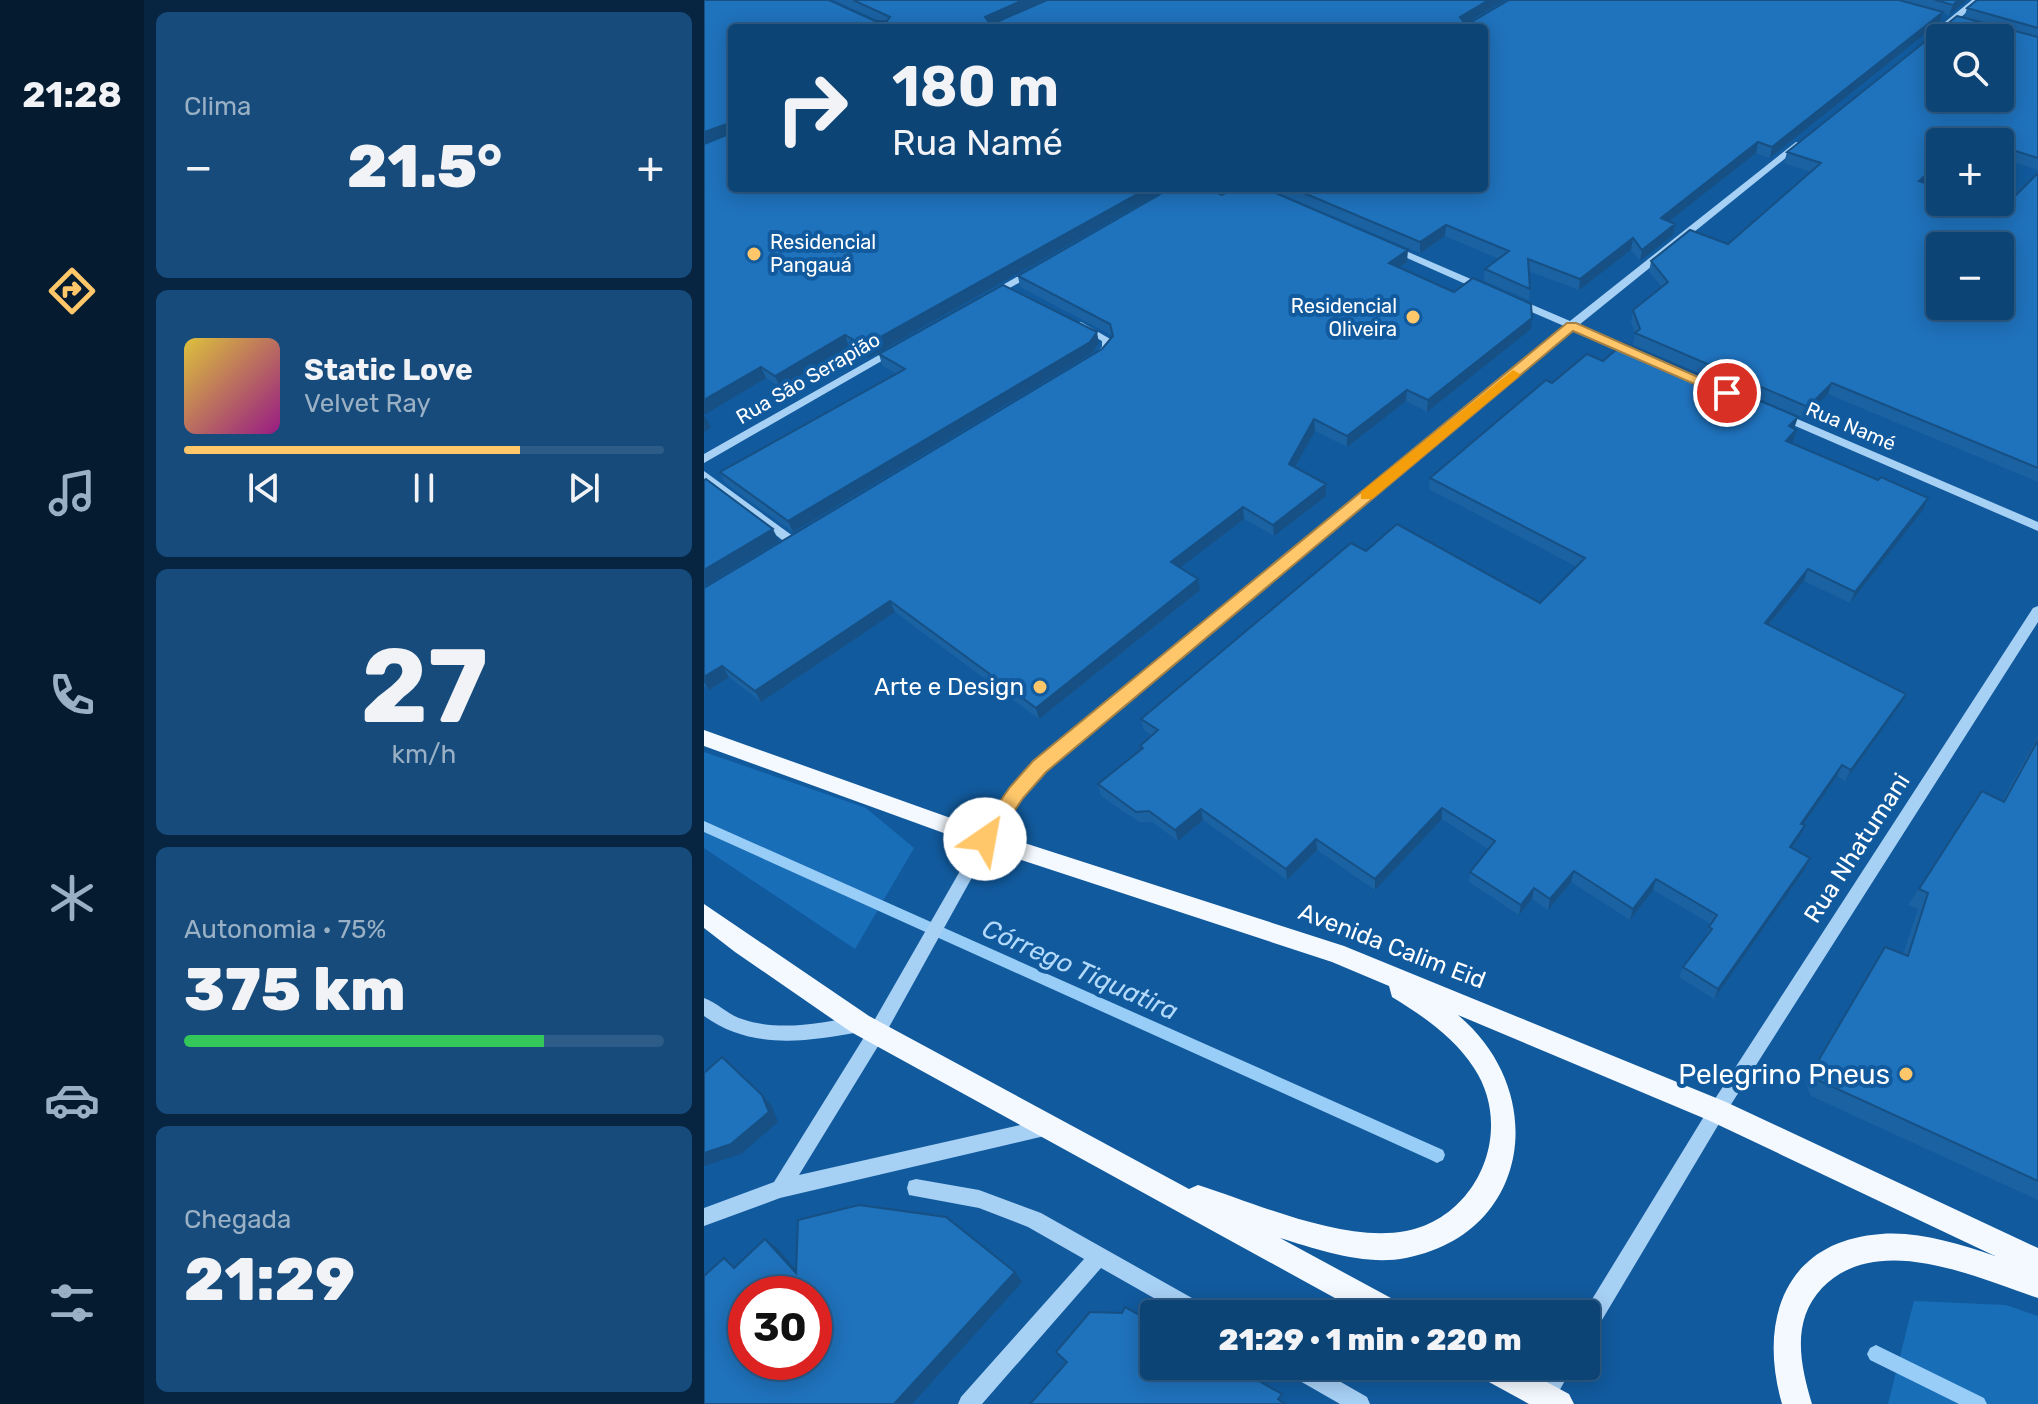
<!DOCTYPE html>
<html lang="pt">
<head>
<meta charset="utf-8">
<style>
  :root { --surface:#0d4476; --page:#164b7b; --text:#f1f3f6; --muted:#9ab0c5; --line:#2d5c88; --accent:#ffc76a }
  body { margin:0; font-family:Rubik,sans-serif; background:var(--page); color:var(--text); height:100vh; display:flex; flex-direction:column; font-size:30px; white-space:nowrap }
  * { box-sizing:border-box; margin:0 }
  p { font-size:26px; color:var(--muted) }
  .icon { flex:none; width:44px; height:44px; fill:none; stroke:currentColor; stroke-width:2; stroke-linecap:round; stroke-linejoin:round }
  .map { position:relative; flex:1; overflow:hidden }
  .side { display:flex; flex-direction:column; gap:12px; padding:12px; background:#072541; width:560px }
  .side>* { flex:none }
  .banner { position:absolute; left:24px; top:24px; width:760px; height:168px; border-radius:8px; box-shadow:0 4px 20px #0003,0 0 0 2px var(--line); background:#0d4476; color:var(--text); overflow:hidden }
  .tools { position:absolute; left:1222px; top:24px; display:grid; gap:16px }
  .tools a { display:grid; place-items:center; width:88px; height:88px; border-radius:8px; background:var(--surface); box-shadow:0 4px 20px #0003,0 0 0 2px var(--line); font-size:40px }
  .speed { position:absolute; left:24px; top:1276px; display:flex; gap:16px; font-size:40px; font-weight:700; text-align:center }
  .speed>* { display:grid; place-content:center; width:104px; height:104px; border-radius:50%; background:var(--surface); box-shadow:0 4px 20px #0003,0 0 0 2px var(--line); line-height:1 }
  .speed .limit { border:12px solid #d22; background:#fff; color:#111 }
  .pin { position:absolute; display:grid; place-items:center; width:68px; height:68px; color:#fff; margin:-34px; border:4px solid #fff; border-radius:50%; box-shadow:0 2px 8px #0007 }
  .me { position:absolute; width:88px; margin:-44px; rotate:33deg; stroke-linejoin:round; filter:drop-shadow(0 0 6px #0008) }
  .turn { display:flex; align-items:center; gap:28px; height:168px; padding:0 32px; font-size:36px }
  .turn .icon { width:104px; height:104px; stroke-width:2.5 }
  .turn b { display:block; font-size:56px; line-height:68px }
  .big { font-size:60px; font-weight:800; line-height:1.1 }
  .side .card { flex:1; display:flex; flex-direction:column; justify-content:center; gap:12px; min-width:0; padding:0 28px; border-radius:12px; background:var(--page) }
  .side .dial { align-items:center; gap:0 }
  .dial b { font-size:104px; line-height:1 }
  .song { display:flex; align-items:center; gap:24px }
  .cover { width:96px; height:96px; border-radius:12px; background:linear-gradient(135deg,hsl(50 70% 55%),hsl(310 70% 35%)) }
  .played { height:8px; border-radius:4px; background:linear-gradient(90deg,var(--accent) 70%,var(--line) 70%) }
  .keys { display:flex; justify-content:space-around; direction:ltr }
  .heat { display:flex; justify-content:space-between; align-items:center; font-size:44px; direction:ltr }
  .charge { height:12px; border-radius:6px; background:linear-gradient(90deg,#34c759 75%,var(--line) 0) }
  .trip { position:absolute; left:436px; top:1300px; width:460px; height:80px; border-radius:8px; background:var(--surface); box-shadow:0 4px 20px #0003,0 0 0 2px var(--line); font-weight:800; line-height:80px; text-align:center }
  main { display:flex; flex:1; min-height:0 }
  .tabs { display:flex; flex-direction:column; width:144px; justify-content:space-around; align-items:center; background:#051b2f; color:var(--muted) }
  .tabs .icon { width:56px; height:56px }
  .tabs .on { color:var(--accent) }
  .tabs b { font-size:36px; color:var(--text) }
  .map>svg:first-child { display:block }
  .green { fill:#196eb8 }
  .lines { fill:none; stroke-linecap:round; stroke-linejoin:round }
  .stream { fill:#98cdf8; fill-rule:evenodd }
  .minor { fill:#a7d0f5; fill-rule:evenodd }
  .major { fill:#f4f9ff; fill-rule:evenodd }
  .wall { fill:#1b62a2 }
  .shaded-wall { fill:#165084 }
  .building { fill:#1f72bc; stroke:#165084; stroke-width:2; fill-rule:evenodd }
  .route { fill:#ffc76a; stroke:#a68145; stroke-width:2 }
  .slow { fill:#f59e0b }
  .poi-dot { fill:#ffc76a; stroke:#115a9d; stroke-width:3 }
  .labels { text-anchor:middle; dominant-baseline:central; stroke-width:8; stroke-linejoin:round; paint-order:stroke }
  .far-poi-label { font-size:20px; fill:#fff; stroke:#115a9d; text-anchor:start }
  .far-street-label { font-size:20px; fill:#fff; stroke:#115a9d }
  .poi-label { font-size:24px; fill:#fff; stroke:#115a9d; text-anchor:end }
  .street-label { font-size:24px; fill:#fff; stroke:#115a9d }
  .water-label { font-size:26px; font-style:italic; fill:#b3dafb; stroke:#115a9d }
  .near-poi-label { font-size:28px; fill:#fff; stroke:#115a9d; text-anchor:end }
</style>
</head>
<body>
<main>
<nav class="tabs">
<b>21:28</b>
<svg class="icon on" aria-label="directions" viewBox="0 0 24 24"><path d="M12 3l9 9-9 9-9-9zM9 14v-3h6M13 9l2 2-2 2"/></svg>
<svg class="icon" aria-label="music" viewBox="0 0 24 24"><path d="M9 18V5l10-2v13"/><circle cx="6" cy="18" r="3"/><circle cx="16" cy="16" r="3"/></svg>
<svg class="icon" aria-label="phone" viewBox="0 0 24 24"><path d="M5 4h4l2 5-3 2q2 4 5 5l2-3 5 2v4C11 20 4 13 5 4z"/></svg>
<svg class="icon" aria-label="climate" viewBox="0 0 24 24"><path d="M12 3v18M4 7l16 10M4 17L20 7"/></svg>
<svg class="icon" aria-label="car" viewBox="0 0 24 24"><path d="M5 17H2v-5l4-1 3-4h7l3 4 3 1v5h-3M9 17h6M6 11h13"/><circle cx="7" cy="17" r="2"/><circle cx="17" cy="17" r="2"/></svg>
<svg class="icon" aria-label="filters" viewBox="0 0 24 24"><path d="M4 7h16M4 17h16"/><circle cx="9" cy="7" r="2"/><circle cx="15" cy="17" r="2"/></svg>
</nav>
<section class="side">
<div class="card"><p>Clima</p>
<div class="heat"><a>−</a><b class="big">21.5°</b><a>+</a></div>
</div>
<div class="card">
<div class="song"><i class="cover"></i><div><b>Static Love</b><p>Velvet Ray</p></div></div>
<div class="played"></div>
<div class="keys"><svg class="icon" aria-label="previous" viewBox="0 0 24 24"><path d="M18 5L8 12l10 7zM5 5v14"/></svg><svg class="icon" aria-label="pause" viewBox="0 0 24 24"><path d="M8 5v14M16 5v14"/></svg><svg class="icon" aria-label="next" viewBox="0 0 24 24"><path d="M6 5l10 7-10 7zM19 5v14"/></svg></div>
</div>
<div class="card dial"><b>27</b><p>km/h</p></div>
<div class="card"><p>Autonomia · 75%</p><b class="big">375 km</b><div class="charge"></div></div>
<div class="card"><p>Chegada</p><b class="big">21:29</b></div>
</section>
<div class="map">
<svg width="1334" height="1404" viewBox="0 0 1334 1404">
  <rect width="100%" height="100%" fill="#115a9d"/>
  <path class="green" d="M0,752l162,56 48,40 -59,101 -151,-101z
    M1210,1301l92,4 32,11v88h-150z"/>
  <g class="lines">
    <path class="stream" d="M0,821l739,329 2,5 -2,5 -6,3 -6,-3 -727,-328z
      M1172,1345l108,53 3,6h-28l-89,-44 -3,-6 3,-6z"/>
    <path class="minor" d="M1268,0h9l-41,35h-6v-4z
      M1092,142l7,2 -224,181 62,27v4h-8l-60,-26 -528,441 -40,47 -122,220 -84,137 248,-56 6,3 3,6 -3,6 -273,64 -76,28v-18l70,-26 97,-156 124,-216 40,-47 529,-437 -51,-22v-4h8l49,21z
      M688,245l95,41 1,2 -9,2 -90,-40 -2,-2z
      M330,267l5,3 -1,2 -44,25 -9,-2z
      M377,322l31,18v8l-10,11h-8l-1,-2 9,-10v-6l-25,-14v-4z
      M191,346l4,1v4l-195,112v-9z
      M1077,412l257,110v9l-261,-113 -2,-2z
      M0,471l93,68 2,3 -2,3h-8l-85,-64z
      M1334,606v16l-315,495 -130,218 -7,3v-24h-3l128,-209 322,-497z
      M0,998c14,5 24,17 38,21 37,13 79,4 117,-3l6,2 2,6 -2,6 -6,2c-53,10 -108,18 -155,-16z
      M212,1179l63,11 62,23 167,94 3,7h-29l-81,-46 -119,136h-24l3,-7 123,-138 -56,-32 -49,-19 -70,-13 -2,-7 2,-7z
      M579,1366h30l54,31 3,7h-30l-54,-31z
      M848,1366h21l-21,38h-22z"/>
    <path class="major" d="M0,730l283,101 357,115 382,156 312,146v50c-63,-21 -161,-67 -216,-10 -31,33 -22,76 -10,116h-30c-24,-83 2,-163 99,-170 38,-3 78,10 114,22l-287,-136 -250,-105c92,77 73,219 -52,243 -41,8 -87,-8 -126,-20l122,66 4,10h-42l-513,-282 -116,-80 -31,-24v-24l165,112 320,173 9,-4c60,19 145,58 208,46 72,-14 109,-101 68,-163 -20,-31 -51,-52 -82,-71l-3,-11 -57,-24 -347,-114 -281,-102z
      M770,1366h43l52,28 5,10h-45l-51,-28z"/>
  </g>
  <path class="wall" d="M0,0h125l46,21h4l-45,-21h671l-35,21h3l36,-21h458l-18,15 -6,-2 -3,9 -170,136 -14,-5 -87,68 6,3 -2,11 -33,26 -9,-11 -52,40 -51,-19 2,18 -1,11 -45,-19 1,-12 14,-10 -54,-23 -25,17 -153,-65h217v-160h-752v160h437l-301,170 -19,-11 -69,40 -14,-9 -62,37z
    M1334,0v170l-38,-12v-16h-60v27l-15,14 78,25 35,-35v309l-210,-88 -24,24 -171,-73 2,-12 -4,-11 2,-12 29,-23 -13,-15 2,-11 77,-17 83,-72 -27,-9 3,-11 177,-134 3,-10z
    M518,195l185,67 -8,5 132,62 -104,83 -21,-11 -59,46 -32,-16 -20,36 31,17v12l-52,40 -30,-17 -64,48 20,23 -161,129 -144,-107 -134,90 -32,-25 -20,13 -5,-4v-98l398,-239 11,-13 -93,-49 -2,-11z
    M395,343l-7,10 -299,179 -68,-49 -5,-11 177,-98 -15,-9 -3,-11z
    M899,361l191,68 -1,13 -2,1 132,67 -73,93 -46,-22 -35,44 131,80 -55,76 -8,-5 -34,49h2l-5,11 -8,12 18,10 -5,11 -91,130 -35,-22 4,-10 22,-30 6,-13 -58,-34 -23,30 -59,-38 -23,28 -16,-11 -13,16 -50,-33 1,-10 18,-23 -46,-30 -67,71 -58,-40 -30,30 -84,-60 -25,21 -26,-19h-13l-38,-26 -3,-12 43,-34 -1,-4 12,-10 -8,-6 -3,-11 225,-168 174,52 37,-36 -148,-78 1,-11 122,-95z
    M1334,736v464l-227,-104 -6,-14 71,-120 27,-8 15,-45 -10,-4 74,-114 20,10z"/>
  <path class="shaded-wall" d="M319,0h25l-61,27 -2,-10z
    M785,0h16l-46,27 1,-10z
    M1254,0h9l-18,15 4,-10z
    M1239,12l-3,10 -170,136 2,-11z
    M26,123l2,12 -28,10v-13z
    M1054,142l-2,11 -97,76 2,-11z
    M1236,162v7l-25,23 4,-11z
    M444,188h21l-301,170 -4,-12z
    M971,224l-2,11 -33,26 2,-11z
    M742,225l-1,11 -25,17v-11z
    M929,238l-2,12 -52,40 1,-11z
    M704,250l-1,12 -19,12 1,-11z
    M828,318l-1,11 -104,83 1,-12z
    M393,332l2,11 -7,10 -299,179 -5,-11z
    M141,335l4,12 -69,40 -5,-11z
    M57,367l5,11 -62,37v-15z
    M1128,383l-4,11 -24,24 4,-11z
    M703,390l-1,11 -59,46v-11z
    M1,416l6,12 -7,4v-15z
    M1094,417l-4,12 -5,-3z
    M610,419l1,12 -25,45 -1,-12z
    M1092,430l-3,12 -11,11 4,-12z
    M622,484v12l-52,40 -1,-11z
    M1224,498l-5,12 -73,93 5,-11z
    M539,507l1,12 -71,54 -2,-11z
    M69,529l6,12 -75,45v-16z
    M1104,569l-4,12 -43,53 4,-11z
    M494,579l2,11 -161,129 -3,-11z
    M186,601l5,11 -134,90 -6,-11z
    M18,666l7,11 -20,13 -5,-8v-5z
    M1202,694l-6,11 -55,76 6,-11z
    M1138,765l-5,11 -41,59 5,-11z
    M738,808v11l-67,71v-11z
    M497,809l2,11 -25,21 -3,-11z
    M1101,825l-5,11 -15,21 5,-10z
    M612,839l1,11 -30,30 -1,-11z
    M1106,858l-5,11 -91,130 4,-10z
    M870,871l-3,11 -23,28 2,-11z
    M952,879l-3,11 -23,30 3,-11z
    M830,888l-2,11 -13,16 2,-10z
    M58,1095l10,11 6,16 -37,32 -37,12v-13z
    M61,1239l13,10 29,34 -11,-10z
    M311,1272l7,10 -110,122h-18z"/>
  <path class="building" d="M0,0h125l46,21h12l3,-4 -37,-17h170l-38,17 3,4h11l48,-21h442l-29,17 3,4h10l36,-21h390l44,12 -171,135 -14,-5 -97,76 14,6 -33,26 -9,-12 -53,41 -52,-20 2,30 -45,-20 24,-18 -63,-26 -26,17 -128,-54h192v-160h-752v160h416l-284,158 -19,-11 -70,41 -14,-9 -57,33v-256l25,-10 1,-11 -26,9z
    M1231,0h23l-5,5z
    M1273,0h61v28l-71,-20z
    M1253,16l81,21v121l-38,-12v-4h-14l-18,-6 -6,6h-22v20l-21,19 21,7v14h43l20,6 35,-35v295l-206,-85 -24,24 -173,-74 5,-4 -7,-19 35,-28 -17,-21 39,-31 38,14 93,-81 -34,-11zM1236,38h60v60h-60zM1236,246h60v60h-60z
    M467,188h34l17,7 13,-7h29l144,62 -19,13 65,29 19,-14 58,26 1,14 -104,82 -21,-10 -60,46 -33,-17 -25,45 37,20 -53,41 -30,-18 -72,55 27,17 -162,129 -146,-107 -135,90 -33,-25 -18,11v-89l398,-239 11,-13 -3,-12 -92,-48z
    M299,285l94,47 -7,10 -302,179 -68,-49 185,-103 -26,-15z
    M920,343l174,74 -9,9 7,4 -10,11 92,39 3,-3 47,21 -73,94 -47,-23 -43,54 141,71 -55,76 -9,-5 -41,59 4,1 -15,22 20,11 -92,131 -35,-22 29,-38 -3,-2 8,-12 -61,-36 -23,30 -59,-38 -24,28 -16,-11 -13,17 -51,-33 25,-31 -53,-33 -67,71 -59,-40 -30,30 -85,-60 -26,21 -26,-19 -13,1 -38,-28 45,-36 -3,-2 18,-16 -17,-11 210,-176 15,8 31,-27 143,79 45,-45 -155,-80 116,-98 6,3 35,-29 16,7z
    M2,479l67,50 -69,41v-90z
    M1334,740v441l-218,-100 -6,-13 71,-121 23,9 20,-63 -9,-4 63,-98 22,11z
    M18,1057l40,38 7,17 -38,32 -27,9v-80z
    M155,1205l87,12 69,55 -121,132h-190v-128l20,-18 10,10 31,-29 31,34 2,-53zM42,1294h68v68h-68z
    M421,1307l29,16v43h78l50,28 -4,5 7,5h-255l37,-42 -11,-10 34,-40 32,1z"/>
  <path class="route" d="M863,323h9l158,70 -2,3h-10l-149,-65 -527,441 -23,26 -31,46 -7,3 -7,-3 -3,-5 3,-6 32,-46 23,-26z"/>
  <path class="slow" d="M809,370l7,4 -2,3 -146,122h-11v-7z"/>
  <g class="poi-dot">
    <circle cx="50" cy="254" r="8"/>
    <circle cx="709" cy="317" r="8"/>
    <circle cx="336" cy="687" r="8"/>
    <circle cx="1202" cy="1074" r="8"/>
  </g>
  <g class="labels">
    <g class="far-poi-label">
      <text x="66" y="242">Residencial<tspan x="66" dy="23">Pangauá</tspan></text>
      <text x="693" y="306" text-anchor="end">Residencial<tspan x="693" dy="23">Oliveira</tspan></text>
    </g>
    <g class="far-street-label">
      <text transform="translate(104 378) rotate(-30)">Rua São Serapião</text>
      <text transform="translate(1147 426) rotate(23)">Rua Namé</text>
    </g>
    <g class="poi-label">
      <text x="320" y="687">Arte e Design</text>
    </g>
    <g class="street-label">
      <text transform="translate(1153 848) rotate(-57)">Rua Nhatumani</text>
      <text transform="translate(688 946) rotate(21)">Avenida Calim Eid</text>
    </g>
    <g class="water-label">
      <text transform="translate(376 970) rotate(24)">Córrego Tiquatira</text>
    </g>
    <g class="near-poi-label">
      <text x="1186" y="1074">Pelegrino Pneus</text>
    </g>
  </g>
</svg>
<div class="tools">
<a><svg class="icon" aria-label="search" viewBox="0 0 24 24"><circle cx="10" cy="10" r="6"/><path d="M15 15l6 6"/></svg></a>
<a>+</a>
<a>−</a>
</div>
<div class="speed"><div class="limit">30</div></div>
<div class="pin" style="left:1023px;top:393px;background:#d93025"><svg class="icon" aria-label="arrive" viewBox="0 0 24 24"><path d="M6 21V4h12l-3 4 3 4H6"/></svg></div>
<svg class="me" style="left:281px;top:839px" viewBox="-20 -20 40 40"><circle r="19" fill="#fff"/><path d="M0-13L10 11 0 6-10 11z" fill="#ffc76a"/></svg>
<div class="trip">21:29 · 1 min · 220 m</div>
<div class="banner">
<div class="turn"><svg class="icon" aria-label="right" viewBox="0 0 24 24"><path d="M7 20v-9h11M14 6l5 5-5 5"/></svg><div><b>180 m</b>Rua Namé</div></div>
</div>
</div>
</main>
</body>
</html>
